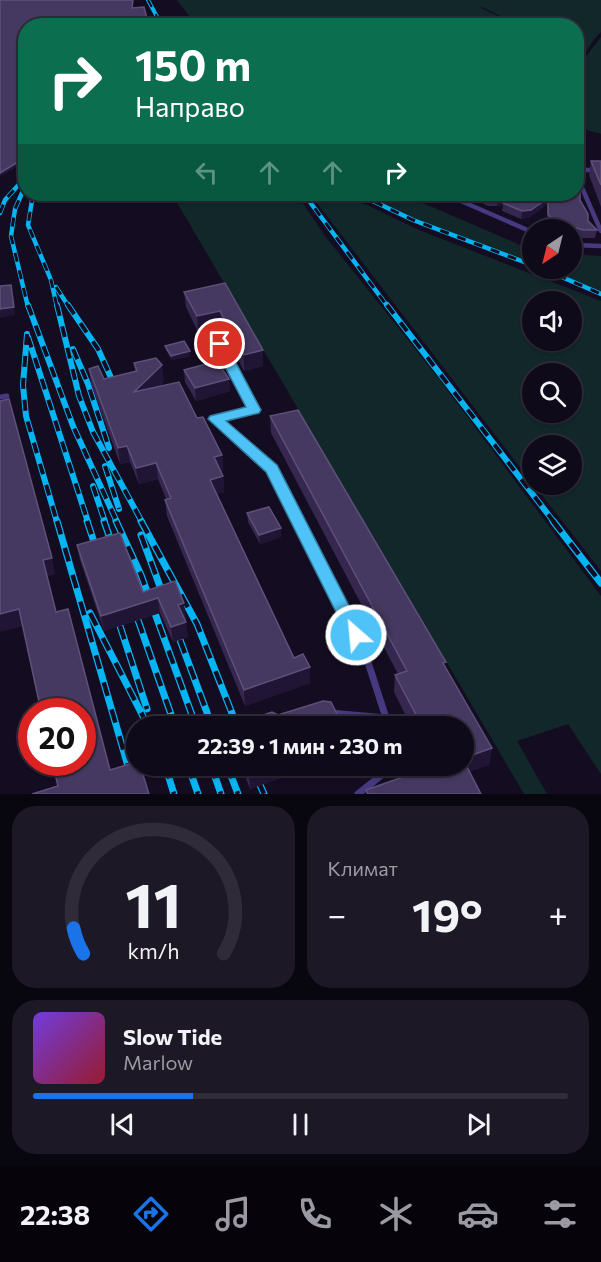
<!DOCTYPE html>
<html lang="ru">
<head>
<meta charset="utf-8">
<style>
  :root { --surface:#0f0a19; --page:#1d1826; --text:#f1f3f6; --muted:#9b9aa2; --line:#2f2b38; --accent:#1a73e8 }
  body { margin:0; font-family:Commissioner,sans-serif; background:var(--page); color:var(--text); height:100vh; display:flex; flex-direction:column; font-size:22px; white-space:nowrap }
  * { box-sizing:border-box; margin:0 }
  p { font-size:20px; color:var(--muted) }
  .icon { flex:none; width:33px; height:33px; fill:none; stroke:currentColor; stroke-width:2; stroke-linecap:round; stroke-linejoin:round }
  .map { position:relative; height:794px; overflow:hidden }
  .drawer { display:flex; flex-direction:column; gap:12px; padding:12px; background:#08060e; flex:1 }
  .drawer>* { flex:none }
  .hud { position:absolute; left:18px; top:18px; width:566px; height:183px; border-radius:24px; box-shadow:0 2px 4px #0004,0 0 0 2px var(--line); background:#0b6e4f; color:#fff; overflow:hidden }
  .needle { width:39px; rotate:215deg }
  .fabs { position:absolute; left:522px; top:219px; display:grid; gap:12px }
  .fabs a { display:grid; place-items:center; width:60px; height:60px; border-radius:50%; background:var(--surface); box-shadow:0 2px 4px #0004,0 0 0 2px var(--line); font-size:30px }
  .speed { position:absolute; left:18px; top:698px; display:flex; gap:12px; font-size:30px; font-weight:700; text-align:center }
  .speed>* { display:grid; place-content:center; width:78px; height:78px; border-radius:50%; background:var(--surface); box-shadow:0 2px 4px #0004,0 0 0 2px var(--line); line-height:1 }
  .speed .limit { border:9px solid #d22; background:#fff; color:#111 }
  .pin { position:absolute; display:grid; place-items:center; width:51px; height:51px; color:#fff; margin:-26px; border:3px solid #fff; border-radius:50%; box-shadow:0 2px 6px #0007 }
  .me { position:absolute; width:66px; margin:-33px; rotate:333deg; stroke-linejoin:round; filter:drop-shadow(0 0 4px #0008) }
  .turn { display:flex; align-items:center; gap:21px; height:126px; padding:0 18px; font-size:27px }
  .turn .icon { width:78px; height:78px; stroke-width:2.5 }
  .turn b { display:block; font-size:42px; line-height:51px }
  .lanes { display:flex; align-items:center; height:57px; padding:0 18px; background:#0003; justify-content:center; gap:30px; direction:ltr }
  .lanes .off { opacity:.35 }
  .big { font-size:45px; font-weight:700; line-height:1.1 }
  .drawer .card { flex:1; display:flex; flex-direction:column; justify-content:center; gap:9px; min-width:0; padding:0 21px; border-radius:24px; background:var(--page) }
  .drawer .dial { align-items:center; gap:0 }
  .dial svg { height:156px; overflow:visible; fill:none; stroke:var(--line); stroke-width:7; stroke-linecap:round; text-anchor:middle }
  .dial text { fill:var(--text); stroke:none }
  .song { display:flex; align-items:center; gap:18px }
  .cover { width:72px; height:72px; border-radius:9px; background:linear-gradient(135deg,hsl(260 70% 55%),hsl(350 70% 35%)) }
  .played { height:6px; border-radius:3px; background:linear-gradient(90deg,var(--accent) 30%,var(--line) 30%) }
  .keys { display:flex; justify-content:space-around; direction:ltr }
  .heat { display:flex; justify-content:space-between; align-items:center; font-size:33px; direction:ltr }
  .drawer .tiles { flex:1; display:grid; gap:12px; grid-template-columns:1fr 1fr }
  .card:last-child { grid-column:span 2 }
  .trip { position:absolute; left:126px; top:716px; width:348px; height:60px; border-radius:30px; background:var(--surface); box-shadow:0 2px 4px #0004,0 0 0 2px var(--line); font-weight:700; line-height:60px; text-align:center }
  .tabs { display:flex; height:96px; justify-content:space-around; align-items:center; background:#06040a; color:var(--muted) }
  .tabs .icon { width:42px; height:42px }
  .tabs .active { color:var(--accent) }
  .tabs b { font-size:27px; color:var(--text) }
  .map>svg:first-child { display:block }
  .green { fill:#11272a; fill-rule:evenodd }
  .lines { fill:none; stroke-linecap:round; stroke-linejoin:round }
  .service-far2 { stroke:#47397f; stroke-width:4.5 }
  .service-far1 { stroke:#47397f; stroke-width:5 }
  .service { stroke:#47397f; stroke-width:7 }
  .rail-far3-casing { stroke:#05b4f3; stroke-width:4 }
  .rail-far2-casing { stroke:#05b4f3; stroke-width:4.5 }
  .rail-far1-casing { stroke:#05b4f3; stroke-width:6 }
  .rail-casing { stroke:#05b4f3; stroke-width:7 }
  .rail-far3 { stroke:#140d21; stroke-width:2; stroke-dasharray:8; stroke-linecap:butt }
  .rail-far2 { stroke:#140d21; stroke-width:3; stroke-dasharray:9; stroke-linecap:butt }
  .rail-far1 { stroke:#140d21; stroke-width:4; stroke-dasharray:11; stroke-linecap:butt }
  .rail { stroke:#140d21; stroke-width:4.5; stroke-dasharray:14; stroke-linecap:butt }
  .wall { fill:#35274e }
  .shaded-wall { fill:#201534 }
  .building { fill:#463961; stroke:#5e507a; stroke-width:1.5 }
  .route { fill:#4fc3f7; stroke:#337fa1; stroke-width:1.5 }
</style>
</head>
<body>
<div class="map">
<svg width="601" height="794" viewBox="0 0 601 794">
  <rect width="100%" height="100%" fill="#140d21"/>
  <path class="green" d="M177,0h424v32c-10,9 -15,21 -23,32h2l21,-27v97l-25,-7v-101l-57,-1 -37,-18 -1,1 35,17h-320z
    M172,194h125l28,42 111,139 165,221v178l-33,-50 -51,17 30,53h-23z
    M310,194h34l75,36 182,71v270l-67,-86 38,-1v-38h-40v37zM532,302h40v38h-40zM532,374h40v38h-40z
    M361,194h55v6l116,50v14l-119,-46z
    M572,254l29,2v36l-56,-23 27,-1z"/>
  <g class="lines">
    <path class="service-far2" d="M576,170h25
      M576,174l25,57
      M445,194l87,38
      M572,245l29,1"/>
    <path class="service-far1" d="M220,344l34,66 -39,9 56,50 27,53
      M0,397l7,-1"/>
    <path class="service" d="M297,521l69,135 20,62
      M330,713l56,5 5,8
      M358,794l36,-29"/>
    <defs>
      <path id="rail-far3" d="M148,0l14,26"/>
      <path id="rail-far2" d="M26,184l-11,25 -4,27 17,71
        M33,194l-5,31 23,55 6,27
        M304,194l84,113
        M358,194l55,26 119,45
        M0,213l5,-13 17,-19
        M541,268l60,26
        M56,287l13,20"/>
      <path id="rail-far1" d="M28,305l45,121 44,96
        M57,305l22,91 14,36 49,90
        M68,305l30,44 20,44
        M387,305l167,217
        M27,334l-4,51 3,31 31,106
        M28,337l60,185
        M73,349l15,35 21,64
        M105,466l14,43
        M93,486l12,36"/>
      <path id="rail" d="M57,521l75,259
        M87,521l11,33
        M104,521l10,29
        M116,521l25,54 55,151
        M141,521l56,103 40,102
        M553,521l48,62
        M141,535l24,65
        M90,613l58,113
        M138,620l37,106
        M120,626l27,83
        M180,640l32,86
        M165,765l9,29
        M188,765l10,29
        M211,765l10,29
        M227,765l11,29
        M260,785l4,9"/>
    </defs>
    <use href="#rail-far3" class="rail-far3-casing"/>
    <use href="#rail-far2" class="rail-far2-casing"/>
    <use href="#rail-far1" class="rail-far1-casing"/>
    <use href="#rail" class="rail-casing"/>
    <use href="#rail-far3" class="rail-far3"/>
    <use href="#rail-far2" class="rail-far2"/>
    <use href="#rail-far1" class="rail-far1"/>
    <use href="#rail" class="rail"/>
  </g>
  <path class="wall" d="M591,161h10v46l-12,-32z
    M475,194h35l3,1 -1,6 26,1 -2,-8h40l4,6 8,21 9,9 -2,8h-13l-10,-4v-4h-22v-4l-3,-4v-18l-6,5 -1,-2v3l-10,7 -9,2 -19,-8 1,-6 -6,1h-9l-14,-7z
    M225,283l38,83 -19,5 -23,-44 -23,5 -12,-25 -2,-15z
    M165,346l25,10 -18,4 -6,-10z
    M134,363l30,18 -5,6 38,31 25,37 1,16 -2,1 2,4 1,16 -7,2 77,164 16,25 -65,23 -78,-190 -2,-16 1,-1 -8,-20 -19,5 -9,-22 -10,2 -29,-80 -2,-15 15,10 31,-7z
    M184,370l45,9 1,12 -34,10 -11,-19z
    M270,416l175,251 47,81 -3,17 -20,6 12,23h-115v-4l66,-23 -1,-2h33v-39h-53l-17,-34 1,-17 3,-1 -127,-241z
    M247,513l34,15v9l-21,7 -12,-22z
    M77,545l66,47 32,-11 11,37 -1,1 3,18 -15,5 -13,-29 -56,18 -24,-71z
    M241,765h75l-66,24z"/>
  <path class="shaded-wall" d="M26,157v4l-26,16v-4z
    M513,195l-1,7 -9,1v2l-6,1 1,-7z
    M548,197l-1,7 -6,5 1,-7z
    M541,203l-1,7 -10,7 -9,2 1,-8z
    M11,285l4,30 -15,3v-9z
    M220,311l1,16 -23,5 -1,-16z
    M263,350v16l-19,5v-16z
    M190,351v5l-18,4 -1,-4z
    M162,365l2,16 -28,27 -2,-16z
    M229,379l1,12 -34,10 -1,-13z
    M127,446l3,16 -10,2 -2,-16z
    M222,455l1,16 -8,2 -1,-16z
    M156,463l2,16 -19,5 -3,-16z
    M223,476l1,16 -13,4 -1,-16z
    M281,528v9l-21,7 -1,-9z
    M52,558l3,16 -9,3 -3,-17z
    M158,598l2,15 -56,18 -3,-15z
    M184,603l2,15 -6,2 -2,-15z
    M19,609l5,17 -24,6v-18z
    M186,622l2,15 -15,5 -2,-15z
    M310,667v16l-65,23 -1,-16z
    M339,718v8h-14l1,-3z
    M492,748l-3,17 -30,10 5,-10v-7z
    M270,765h46l-66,24 -1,-17z"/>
  <path class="building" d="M0,0h133l-1,8 12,-1 5,19h-123v131l-26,16z
    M591,161h10v24z
    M576,189l4,1v10l8,14v7l9,9h-14l-12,-4 -6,4h-8l-6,-3v-9l-3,-4v-17l-6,5 -3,-8h37z
    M480,194h30l3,1 -15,4 -9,-1z
    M522,199l19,4 -10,7 -9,1 -19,-8z
    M225,283l38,67 -19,5 -24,-44 -23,5 -13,-24z
    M11,285l3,22 -14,2v-23z
    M184,341l6,10 -19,5 -6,-10z
    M156,358l6,7 -28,27 45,-10 18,36 6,-1 19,38 -8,2 9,19 -13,4 84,178 9,-4 7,13 -66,23 -79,-190 6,-2 -15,-35 -20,5 -9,-22 -9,2 -29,-79 9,-3 6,13 33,-8 -3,-8z
    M217,361l12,18 -34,9 -11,-18z
    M9,399l43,159 -9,2 13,52 12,-3 42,161 26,-8v3h4l9,29h-117l26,-8 -6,-24h30v-51h-41l-22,-102 -19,5v-213z
    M298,410l148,252 -3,1 49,85 -28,10v-32h-42l-27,-51 12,-4 -137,-255z
    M269,507l12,21 -22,7 -12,-22z
    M120,533l23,59 32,-11 9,22 -6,2 8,17 -15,5 -13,-29 -57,18 -24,-71z
    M323,701l8,1 8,16 -13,5 1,3h-96l41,-14 6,3z
    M464,761l17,33h-113l-2,-4 71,-25h27z
    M246,765h24l-21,7z"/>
  <path class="route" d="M220,340l6,4 35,66 -2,3 -33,8 51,44 87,170 -2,5 -6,2 -6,-2 -84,-168 -58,-53 2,-3 36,-9 -33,-63z"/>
</svg>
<div class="fabs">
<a><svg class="needle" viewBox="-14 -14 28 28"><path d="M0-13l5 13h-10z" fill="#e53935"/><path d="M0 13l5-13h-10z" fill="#9b9aa2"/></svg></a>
<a><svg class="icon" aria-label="sound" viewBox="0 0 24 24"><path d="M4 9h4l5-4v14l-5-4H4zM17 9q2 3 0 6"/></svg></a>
<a><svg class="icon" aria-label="search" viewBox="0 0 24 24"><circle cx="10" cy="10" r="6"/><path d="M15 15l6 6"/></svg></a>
<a><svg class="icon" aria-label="layers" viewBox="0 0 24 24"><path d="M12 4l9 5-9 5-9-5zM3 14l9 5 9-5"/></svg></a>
</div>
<div class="speed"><div class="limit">20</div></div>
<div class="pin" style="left:220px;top:344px;background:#d93025"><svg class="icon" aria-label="arrive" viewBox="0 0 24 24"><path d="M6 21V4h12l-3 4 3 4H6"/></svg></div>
<svg class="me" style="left:356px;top:635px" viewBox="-20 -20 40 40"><circle r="17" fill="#4fc3f7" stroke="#fff" stroke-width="3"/><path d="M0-11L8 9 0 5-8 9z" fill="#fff"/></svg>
<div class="trip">22:39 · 1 мин · 230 m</div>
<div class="hud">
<div class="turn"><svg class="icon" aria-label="right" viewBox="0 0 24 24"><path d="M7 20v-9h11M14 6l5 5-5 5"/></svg><div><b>150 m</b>Направо</div></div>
<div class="lanes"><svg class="icon off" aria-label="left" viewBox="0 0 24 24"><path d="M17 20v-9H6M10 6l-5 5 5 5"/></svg><svg class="icon off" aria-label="ahead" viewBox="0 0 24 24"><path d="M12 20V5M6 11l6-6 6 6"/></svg><svg class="icon off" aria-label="ahead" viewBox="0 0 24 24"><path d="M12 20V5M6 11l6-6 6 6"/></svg><svg class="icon" aria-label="right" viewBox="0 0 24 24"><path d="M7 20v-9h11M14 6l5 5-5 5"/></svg></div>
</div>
</div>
<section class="drawer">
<div class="tiles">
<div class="card dial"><svg viewBox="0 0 100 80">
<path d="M14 69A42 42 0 1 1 86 69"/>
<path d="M14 69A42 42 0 0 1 9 56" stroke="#1a73e8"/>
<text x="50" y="56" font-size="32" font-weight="700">11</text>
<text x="50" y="72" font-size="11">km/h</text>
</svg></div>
<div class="card"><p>Климат</p>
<div class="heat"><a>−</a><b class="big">19°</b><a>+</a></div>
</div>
<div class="card">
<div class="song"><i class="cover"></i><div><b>Slow Tide</b><p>Marlow</p></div></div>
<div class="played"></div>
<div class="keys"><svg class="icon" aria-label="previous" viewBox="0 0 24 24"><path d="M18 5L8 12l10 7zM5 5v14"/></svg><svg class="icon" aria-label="pause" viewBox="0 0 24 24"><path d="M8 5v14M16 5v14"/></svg><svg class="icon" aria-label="next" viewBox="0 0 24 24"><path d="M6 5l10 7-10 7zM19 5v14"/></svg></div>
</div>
</div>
</section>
<nav class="tabs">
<b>22:38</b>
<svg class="icon active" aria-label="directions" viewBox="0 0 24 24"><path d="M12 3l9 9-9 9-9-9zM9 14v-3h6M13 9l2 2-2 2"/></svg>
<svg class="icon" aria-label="music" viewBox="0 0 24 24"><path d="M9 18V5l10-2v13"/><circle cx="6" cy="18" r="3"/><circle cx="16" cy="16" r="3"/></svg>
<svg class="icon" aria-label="phone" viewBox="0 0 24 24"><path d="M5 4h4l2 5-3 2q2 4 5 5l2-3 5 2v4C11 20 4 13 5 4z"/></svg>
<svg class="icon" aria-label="climate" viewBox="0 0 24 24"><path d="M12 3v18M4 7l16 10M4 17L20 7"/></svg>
<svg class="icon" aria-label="car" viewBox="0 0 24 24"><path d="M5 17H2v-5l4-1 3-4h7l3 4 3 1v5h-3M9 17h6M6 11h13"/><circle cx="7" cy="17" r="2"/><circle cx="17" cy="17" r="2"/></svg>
<svg class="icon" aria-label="filters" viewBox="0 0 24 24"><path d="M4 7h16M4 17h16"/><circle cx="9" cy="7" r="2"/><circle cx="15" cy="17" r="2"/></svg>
</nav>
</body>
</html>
